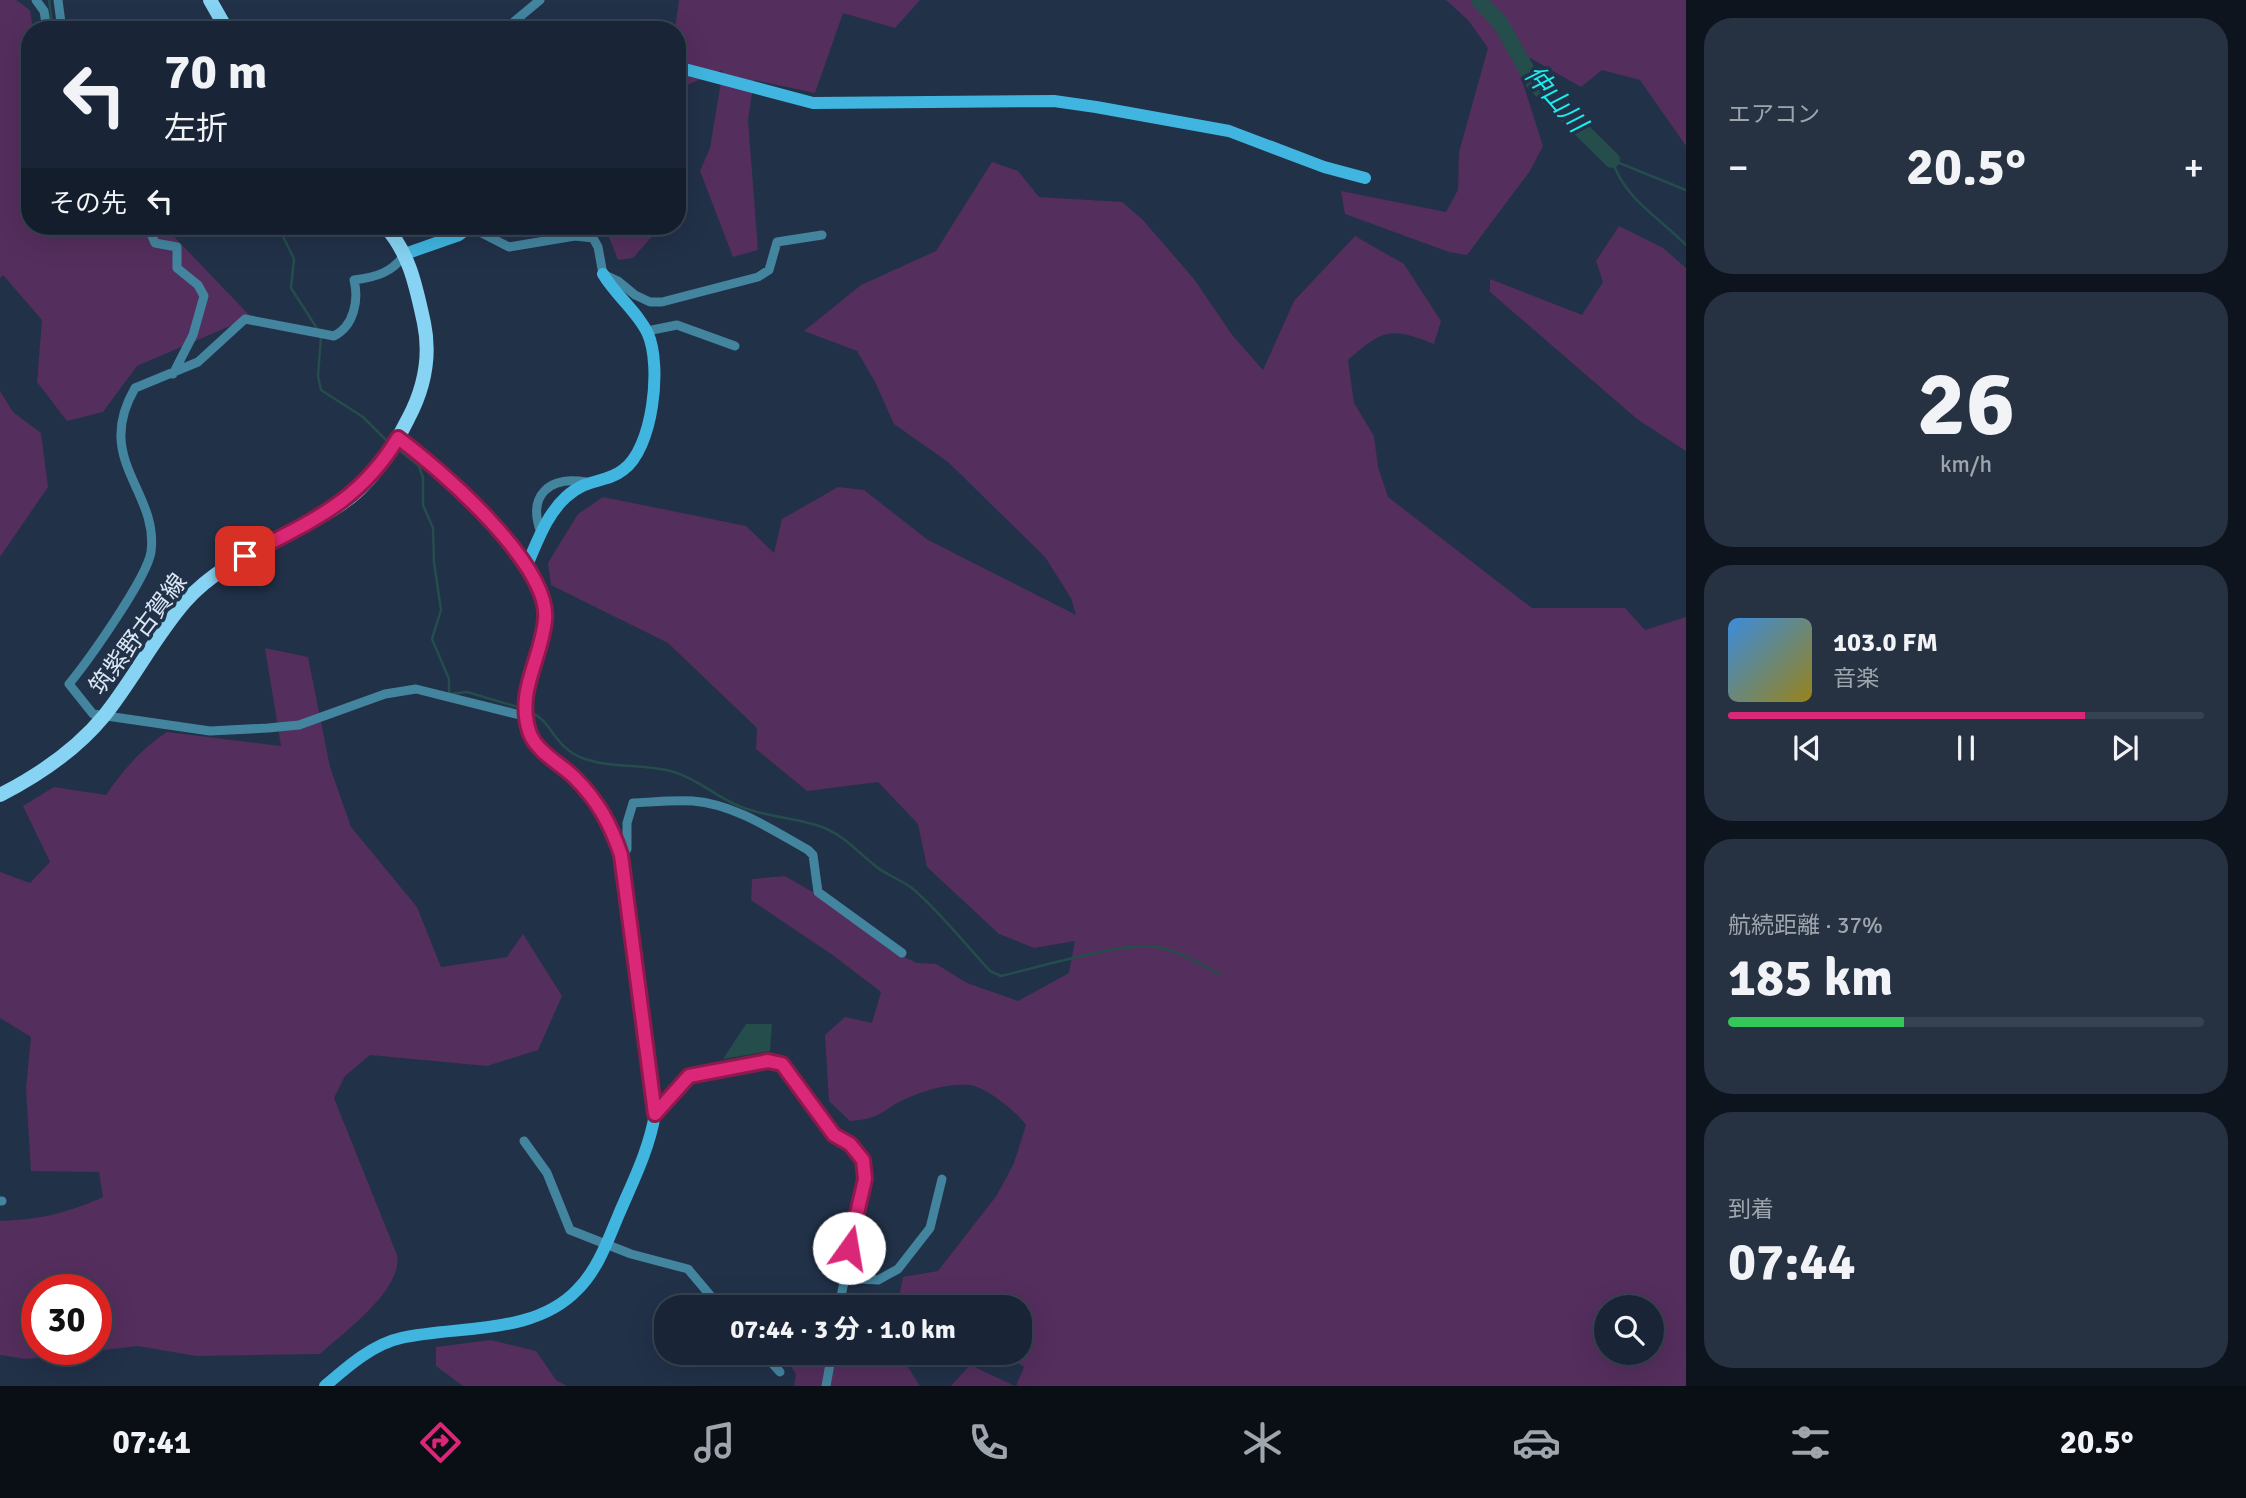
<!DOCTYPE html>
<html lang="ja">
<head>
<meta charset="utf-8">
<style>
  :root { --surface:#192536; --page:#263142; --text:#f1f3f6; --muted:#9fa5ad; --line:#374251; --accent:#db2777 }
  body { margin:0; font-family:Signika,"Noto Sans JP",sans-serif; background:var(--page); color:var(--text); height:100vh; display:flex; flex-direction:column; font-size:26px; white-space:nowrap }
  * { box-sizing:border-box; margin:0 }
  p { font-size:23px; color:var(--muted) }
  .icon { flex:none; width:38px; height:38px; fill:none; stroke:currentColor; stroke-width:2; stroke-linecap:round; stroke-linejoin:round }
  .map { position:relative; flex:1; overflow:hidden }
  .panel { display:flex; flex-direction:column; gap:18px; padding:18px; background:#0e141e; width:560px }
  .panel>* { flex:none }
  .top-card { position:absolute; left:21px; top:21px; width:665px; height:214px; border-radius:28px; box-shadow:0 7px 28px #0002,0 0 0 2px var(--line); background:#192536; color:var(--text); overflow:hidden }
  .controls { position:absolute; left:1594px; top:1295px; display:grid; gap:14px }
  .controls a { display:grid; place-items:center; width:70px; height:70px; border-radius:50%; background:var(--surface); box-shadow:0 7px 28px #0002,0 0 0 2px var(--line); font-size:35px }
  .speed { position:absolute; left:21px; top:1274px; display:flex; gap:14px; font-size:35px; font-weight:700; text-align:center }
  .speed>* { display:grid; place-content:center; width:91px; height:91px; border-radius:50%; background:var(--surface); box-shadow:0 7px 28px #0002,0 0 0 2px var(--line); line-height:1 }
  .speed .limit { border:10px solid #d22; background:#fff; color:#111 }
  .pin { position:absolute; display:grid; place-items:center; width:60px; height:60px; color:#fff; margin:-30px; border-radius:14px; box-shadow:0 4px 10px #0006 }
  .me { position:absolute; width:77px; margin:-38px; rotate:13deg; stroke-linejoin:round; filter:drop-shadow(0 0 5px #0008) }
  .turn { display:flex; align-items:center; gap:24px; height:147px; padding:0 28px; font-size:32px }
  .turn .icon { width:91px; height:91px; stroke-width:2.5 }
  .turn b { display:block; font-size:49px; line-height:60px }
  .then { display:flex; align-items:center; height:66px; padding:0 28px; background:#0003; gap:14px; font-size:26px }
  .big { font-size:52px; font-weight:700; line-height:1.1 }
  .panel .widget { flex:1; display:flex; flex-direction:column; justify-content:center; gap:10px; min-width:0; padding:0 24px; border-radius:28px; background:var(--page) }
  .panel .dial { align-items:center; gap:0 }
  .dial b { font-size:91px; line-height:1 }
  .song { display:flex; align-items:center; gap:21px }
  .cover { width:84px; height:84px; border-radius:10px; background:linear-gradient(135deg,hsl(210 70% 55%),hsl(50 70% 35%)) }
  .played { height:7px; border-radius:4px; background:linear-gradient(90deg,var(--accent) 75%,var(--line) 75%) }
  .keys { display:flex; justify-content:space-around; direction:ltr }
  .heat { display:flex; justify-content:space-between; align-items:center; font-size:38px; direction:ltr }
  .charge { height:10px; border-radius:5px; background:linear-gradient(90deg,#34c759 37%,var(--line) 0) }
  .trip { position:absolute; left:654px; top:1295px; width:378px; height:70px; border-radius:28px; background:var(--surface); box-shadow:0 7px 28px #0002,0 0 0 2px var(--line); font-weight:700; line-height:70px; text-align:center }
  .tabs { display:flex; height:112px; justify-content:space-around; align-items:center; background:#0a0f16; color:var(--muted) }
  .tabs .icon { width:49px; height:49px }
  .tabs .selected { color:var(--accent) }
  .tabs b { font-size:32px; color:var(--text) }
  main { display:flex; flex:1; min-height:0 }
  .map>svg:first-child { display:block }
  .green { fill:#542e5d; fill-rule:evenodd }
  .water { fill:#244d4c }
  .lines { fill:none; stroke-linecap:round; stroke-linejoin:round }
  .stream { stroke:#244d4c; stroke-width:2.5 }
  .river { stroke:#244d4c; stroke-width:16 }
  .street { stroke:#43859f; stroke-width:9 }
  .secondary { stroke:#40b5df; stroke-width:12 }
  .primary { stroke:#86d3f3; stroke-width:14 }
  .route-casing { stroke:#8e194d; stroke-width:18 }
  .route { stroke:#db2777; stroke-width:12 }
  .labels { text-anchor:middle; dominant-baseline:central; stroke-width:7; stroke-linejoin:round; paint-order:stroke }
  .street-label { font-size:24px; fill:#dce7f6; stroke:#213148 }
  .water-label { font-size:26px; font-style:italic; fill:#1bedee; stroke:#213148 }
</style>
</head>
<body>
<main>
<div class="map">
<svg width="1686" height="1386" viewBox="0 0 1686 1386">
  <rect width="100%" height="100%" fill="#213148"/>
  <path class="green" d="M0,0h16l14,10 3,20h-3v196h134l87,91 -114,49 -34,46 -36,9 -30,-39 5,-62 -39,-45 -3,3z
    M679,0h241l-25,28 -52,-15 -28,80 -61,-13 -6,40 10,130 -25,7 -33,-86 10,-23 13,-78 -46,19 -2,-59z
    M1446,0h240v146l-46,-66 -38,-10 -21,17 -51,-29 -9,19 22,69 -13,25 -63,84 -18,-3 -104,-38 -4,-23 105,21 12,-22 1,-38 29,-104 -20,-28z
    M992,162l26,9 21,26 83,5 20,17 52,60 39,57 30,34 31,-69 61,-65 49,28 37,57 -7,23c-44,-17 -50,-15 -86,16l6,43 20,33 4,31 10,30 144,111h93l20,22 41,-13v769h-670l8,-19 -21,-14h17v-46h-116l-5,-10 4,-20 35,-6 59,-76 17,-32 12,-38c-9,-13 -41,-39 -57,-40 -19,-2 -43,5 -59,12 -28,11 -26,22 -60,24l-21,-20 -4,-66 20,-18 27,6 9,-31 -47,-36 -83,-56 1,-21 33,-3 40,23 66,52 26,12 19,1 31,19 51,18 51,-28 6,-32 -41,7 -35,-14 -72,-67 -9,-43 -40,-42 -71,9 -51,-42 1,-21 -89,-85 -117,-58 -3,-22 30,-49 25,-17 143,29 28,27 8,-34 56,-32 26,3 64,50 148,75 -5,-17 -26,-41 -97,-95 -54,-38 -19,-42 -18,-31 -53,-20 57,-46 75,-34zM1606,1307h46v46h-46z
    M593,226h68l-28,32 -15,2 -11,-28 -13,-2z
    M1619,226l44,22 23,20v183l-49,-32 -147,-127v-13l92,36 21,-33 -7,-21z
    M0,391l13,21 28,21 7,54 -48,70z
    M265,648l43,9 22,110 21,60 66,80 24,60 66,-10 16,-23 39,62 -24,54 -51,16 -117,-11 -25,21 -11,22 63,157c6,35 -52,76 -77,99l-124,2 -58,-10 -112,13 -26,-4v-134c37,-1 69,-8 103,-24l-4,-25 -68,-1 -5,-83 5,-51 -31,-19v-146l30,11 20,-21 -27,-56 31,-19 52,8c17,-25 36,-47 61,-63l114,14zM37,1290h59v59h-59z
    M811,1299l49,3 8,5h-74z
    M491,1340l45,11 20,29 11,6h-104l-27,-20v-19z
    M782,1353h117l21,33h-126l2,-12z
    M970,1365l45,21h-64z"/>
  <path class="water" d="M746,1024h26l-2,27 -47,8z"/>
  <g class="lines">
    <path class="stream" d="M49,0l4,30
      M1612,160c13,40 47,57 74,85
      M1612,160l74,30
      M278,226l16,33 -3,29 27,42
      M321,336l-3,40 3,14 42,27 27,27
      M399,450l20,16 4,12v27l10,23 1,34 7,48 -9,29 17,40v15l18,-2 54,16
      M530,712c23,9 23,36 55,47 29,10 60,4 89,13 24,7 42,25 65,34 28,12 60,11 88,23 19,9 30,22 46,35 12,11 28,15 40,25 28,24 52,55 77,82l11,5c38,-9 120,-34 155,-29 23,3 45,18 65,28"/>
    <path class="river" d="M1479,0l22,24 33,59 78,77"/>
    <path class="street" d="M36,0l8,11 3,19
      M58,0l4,30
      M504,30l36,-30
      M148,226l7,17 22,4v21l21,17 6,11 -11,39 -20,39
      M470,227l39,20 66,-11 18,2 5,9 5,27 15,7 17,14 15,7h12l96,-25 11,-7 8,-28 45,-7
      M405,254c-13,19 -29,23 -51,26 5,20 0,46 -20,56l-89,-17 -47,43 -63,26c-42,72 24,103 16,164 -4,26 -63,109 -82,132l24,30 117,17 58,-3 31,-3 86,-31 31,-5 108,27
      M647,331l30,-6 58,21
      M541,533c-14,-38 8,-57 45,-51
      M621,855l6,-6v-26l6,-20c20,-1 40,-3 60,-2 41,3 81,30 115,49l5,5 5,37 84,61
      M655,1114l34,-38 10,-4c26,-4 68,-20 90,-2l44,65 25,18 8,16 -27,138
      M524,1141l23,32 23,57 61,24 57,15 32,38
      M0,1201h2
      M845,1273l15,6 18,1 20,-11 32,-41 12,-49
      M763,1353l17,19
      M826,1386l6,-33"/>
    <path class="secondary" d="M677,67l136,36 241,-2 42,6 133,24 95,36 41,11
      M405,254l54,-19 12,-9
      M526,567c11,-24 20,-52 40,-70 22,-20 39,-13 57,-27 30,-21 39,-104 25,-136 -10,-22 -32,-38 -45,-60
      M325,1386c22,-19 48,-42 76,-48 58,-13 133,-2 177,-49 20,-20 30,-49 41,-75 14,-33 30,-64 36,-100l-34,-259c-11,-30 -23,-53 -46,-77 -14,-14 -37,-25 -45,-44 -15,-42 11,-73 15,-114 6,-55 -105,-151 -147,-182"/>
    <path class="primary" d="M210,0l17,30
      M0,795c39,-20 76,-45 104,-79 29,-36 50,-78 80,-113 40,-46 101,-63 151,-95 34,-20 56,-55 73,-89 16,-30 23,-62 16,-96 -8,-36 -14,-69 -39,-97"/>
  </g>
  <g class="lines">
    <defs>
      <path id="route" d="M245,556c65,-35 113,-52 153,-118 42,31 153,127 147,182 -4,41 -30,72 -15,114 8,19 31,30 45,44 23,23 36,47 46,77l34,259 34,-38 79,-15 14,3 52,71 16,9 13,16 2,19 -16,69"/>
    </defs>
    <use href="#route" class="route-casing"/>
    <use href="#route" class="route"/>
  </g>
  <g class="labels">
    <g class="street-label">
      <text transform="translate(138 634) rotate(-53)">筑紫野古賀線</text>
    </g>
    <g class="water-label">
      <text transform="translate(1555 99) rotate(49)">仲山川</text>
    </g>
  </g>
</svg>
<div class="controls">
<a><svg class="icon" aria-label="search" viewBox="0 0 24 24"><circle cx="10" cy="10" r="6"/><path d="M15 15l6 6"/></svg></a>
</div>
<div class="speed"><div class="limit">30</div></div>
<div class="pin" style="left:245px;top:556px;background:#d93025"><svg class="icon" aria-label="arrive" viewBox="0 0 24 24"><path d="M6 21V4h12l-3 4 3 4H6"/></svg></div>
<svg class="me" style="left:849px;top:1248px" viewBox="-20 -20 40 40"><circle r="19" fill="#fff"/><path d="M0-13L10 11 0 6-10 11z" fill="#db2777"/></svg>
<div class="trip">07:44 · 3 分 · 1.0 km</div>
<div class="top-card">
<div class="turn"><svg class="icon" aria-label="left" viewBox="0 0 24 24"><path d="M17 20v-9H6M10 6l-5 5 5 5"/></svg><div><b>70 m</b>左折</div></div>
<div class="then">その先<svg class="icon" aria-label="left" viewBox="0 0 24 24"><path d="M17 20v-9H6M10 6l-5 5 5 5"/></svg></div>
</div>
</div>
<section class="panel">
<div class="widget"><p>エアコン</p>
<div class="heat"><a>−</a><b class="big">20.5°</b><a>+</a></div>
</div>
<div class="widget dial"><b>26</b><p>km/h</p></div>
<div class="widget">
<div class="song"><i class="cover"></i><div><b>103.0 FM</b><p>音楽</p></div></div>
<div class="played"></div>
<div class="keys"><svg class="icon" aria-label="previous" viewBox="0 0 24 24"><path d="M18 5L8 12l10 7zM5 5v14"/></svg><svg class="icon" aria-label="pause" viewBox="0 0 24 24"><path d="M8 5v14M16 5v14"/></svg><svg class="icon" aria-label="next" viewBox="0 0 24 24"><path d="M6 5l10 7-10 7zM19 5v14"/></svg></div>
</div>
<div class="widget"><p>航続距離 · 37%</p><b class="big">185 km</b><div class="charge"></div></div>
<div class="widget"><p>到着</p><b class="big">07:44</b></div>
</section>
</main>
<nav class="tabs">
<b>07:41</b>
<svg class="icon selected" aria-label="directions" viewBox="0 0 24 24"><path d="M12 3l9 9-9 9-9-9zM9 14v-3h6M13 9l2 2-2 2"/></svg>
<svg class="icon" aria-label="music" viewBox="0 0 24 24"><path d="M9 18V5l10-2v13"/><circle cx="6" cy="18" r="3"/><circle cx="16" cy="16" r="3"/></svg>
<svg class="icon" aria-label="phone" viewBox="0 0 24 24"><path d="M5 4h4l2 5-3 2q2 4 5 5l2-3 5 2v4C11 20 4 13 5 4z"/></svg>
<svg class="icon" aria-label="climate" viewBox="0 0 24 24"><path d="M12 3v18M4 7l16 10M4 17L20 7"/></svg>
<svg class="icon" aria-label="car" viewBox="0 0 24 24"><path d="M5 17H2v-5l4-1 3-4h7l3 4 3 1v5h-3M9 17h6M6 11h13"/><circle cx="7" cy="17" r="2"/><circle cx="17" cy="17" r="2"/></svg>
<svg class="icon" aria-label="filters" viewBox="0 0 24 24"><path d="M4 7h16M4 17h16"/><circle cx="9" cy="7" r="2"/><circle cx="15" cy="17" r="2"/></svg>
<b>20.5°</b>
</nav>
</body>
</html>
